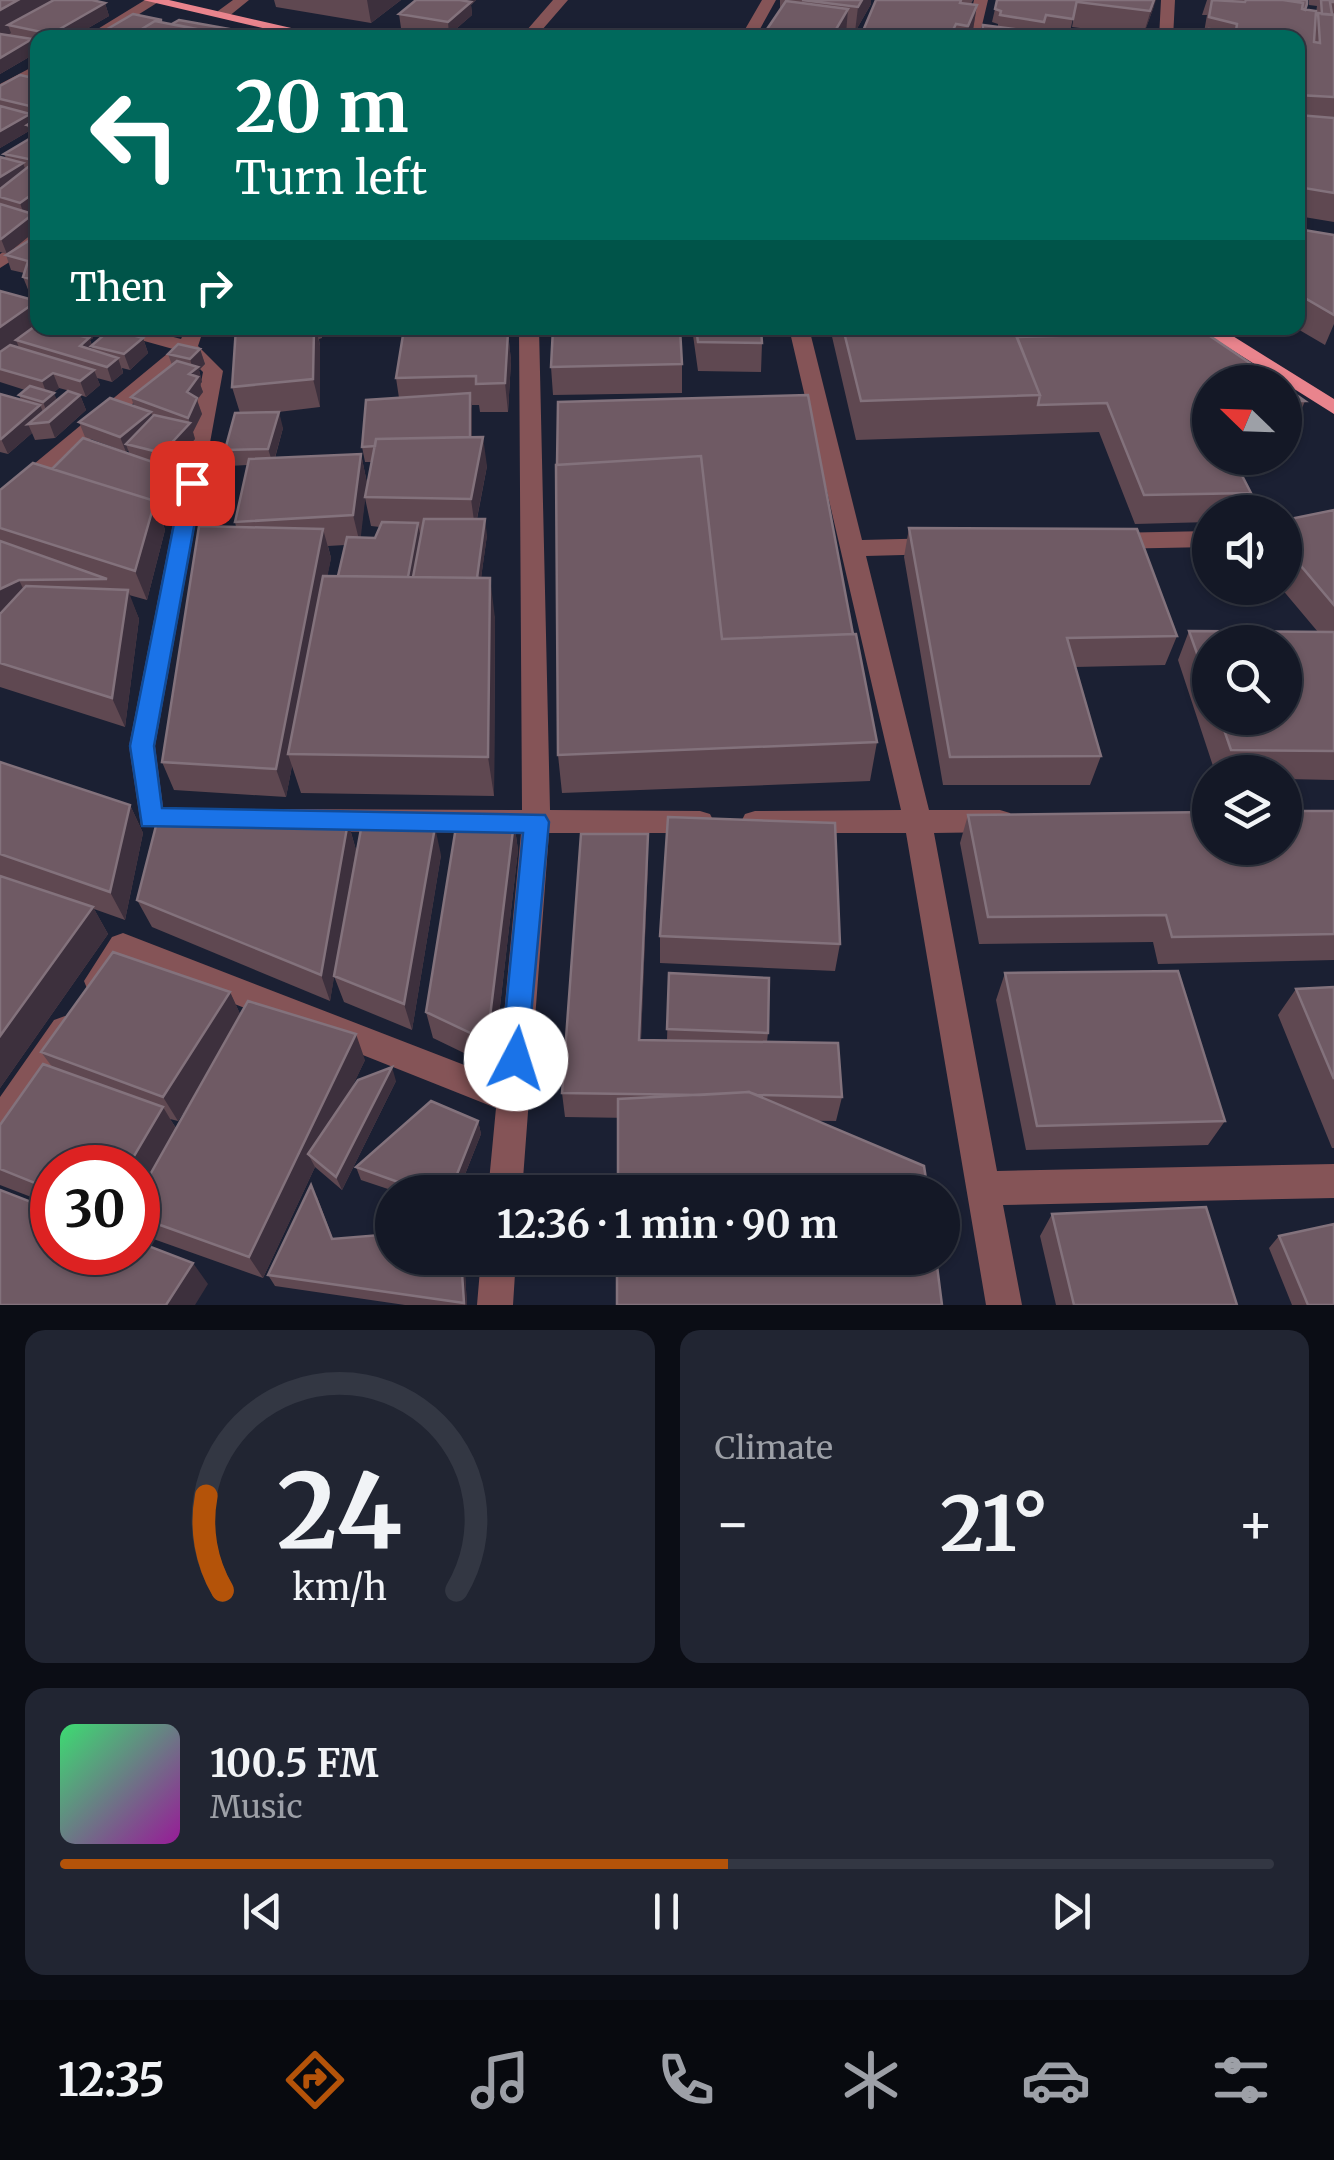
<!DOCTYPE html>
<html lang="en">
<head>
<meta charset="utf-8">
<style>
  :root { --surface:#141826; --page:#212532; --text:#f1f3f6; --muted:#9da0a7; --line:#333743; --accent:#b45309 }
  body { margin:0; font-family:Merriweather,serif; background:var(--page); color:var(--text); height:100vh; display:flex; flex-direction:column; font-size:38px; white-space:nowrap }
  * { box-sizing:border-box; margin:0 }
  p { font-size:32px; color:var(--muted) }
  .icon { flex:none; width:55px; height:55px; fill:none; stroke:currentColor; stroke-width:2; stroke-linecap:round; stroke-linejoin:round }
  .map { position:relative; height:1305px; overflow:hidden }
  .sheet { display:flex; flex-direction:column; gap:25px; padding:25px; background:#0b0d15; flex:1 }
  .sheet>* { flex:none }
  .hud { position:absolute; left:30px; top:30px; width:1275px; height:305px; border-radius:20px; box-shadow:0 2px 8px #0004,0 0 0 2px var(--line); background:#00695c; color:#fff; overflow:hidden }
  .needle { width:65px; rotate:293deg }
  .tools { position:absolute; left:1192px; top:365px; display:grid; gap:20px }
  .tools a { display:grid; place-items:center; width:110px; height:110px; border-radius:50%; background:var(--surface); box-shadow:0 2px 8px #0004,0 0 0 2px var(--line); font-size:50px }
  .speed { position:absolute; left:30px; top:1145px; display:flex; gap:20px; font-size:50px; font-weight:700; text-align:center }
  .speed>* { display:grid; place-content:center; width:130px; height:130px; border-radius:50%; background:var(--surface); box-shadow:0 2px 8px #0004,0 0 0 2px var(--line); line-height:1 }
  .speed .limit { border:15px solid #d22; background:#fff; color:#111 }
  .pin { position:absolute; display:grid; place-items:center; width:85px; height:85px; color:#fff; margin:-42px; border-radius:20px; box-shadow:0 5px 15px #0006 }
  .me { position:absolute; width:110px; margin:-55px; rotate:5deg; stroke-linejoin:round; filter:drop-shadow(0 0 8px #0008) }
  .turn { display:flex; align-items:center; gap:35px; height:210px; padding:0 40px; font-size:45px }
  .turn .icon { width:130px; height:130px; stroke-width:2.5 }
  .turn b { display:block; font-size:70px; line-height:85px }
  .then { display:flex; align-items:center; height:95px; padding:0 40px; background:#0003; gap:20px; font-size:38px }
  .big { font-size:75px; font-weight:700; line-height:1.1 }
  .sheet .card { flex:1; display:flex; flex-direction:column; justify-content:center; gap:15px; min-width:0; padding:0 35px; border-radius:20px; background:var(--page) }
  .sheet .dial { align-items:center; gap:0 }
  .dial svg { height:260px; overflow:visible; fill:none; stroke:var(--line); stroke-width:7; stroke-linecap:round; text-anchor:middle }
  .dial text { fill:var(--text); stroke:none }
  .song { display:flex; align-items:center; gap:30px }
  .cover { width:120px; height:120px; border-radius:15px; background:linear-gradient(135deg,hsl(140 70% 55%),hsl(300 70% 35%)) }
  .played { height:10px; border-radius:5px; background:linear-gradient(90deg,var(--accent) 55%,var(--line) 55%) }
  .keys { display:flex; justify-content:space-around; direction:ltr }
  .heat { display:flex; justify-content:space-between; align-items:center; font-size:55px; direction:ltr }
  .sheet .tiles { flex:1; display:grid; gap:25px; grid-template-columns:1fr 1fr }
  .card:last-child { grid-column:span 2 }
  .trip { position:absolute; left:375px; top:1175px; width:585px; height:100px; border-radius:50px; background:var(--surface); box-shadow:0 2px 8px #0004,0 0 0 2px var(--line); font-weight:700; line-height:100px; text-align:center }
  .tabs { display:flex; height:160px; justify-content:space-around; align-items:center; background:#080a0f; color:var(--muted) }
  .tabs .icon { width:70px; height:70px }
  .tabs .current { color:var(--accent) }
  .tabs b { font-size:45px; color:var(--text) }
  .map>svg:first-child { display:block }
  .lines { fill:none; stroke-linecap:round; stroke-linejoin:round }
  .minor { fill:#855457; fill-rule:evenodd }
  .primary { fill:#e9848d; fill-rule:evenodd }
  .wall { fill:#5f4851; fill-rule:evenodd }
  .shaded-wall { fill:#3d303d }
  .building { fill:#6f5a64; stroke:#83727c; stroke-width:2.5 }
  .route { fill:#1a73e8; stroke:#114b97; stroke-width:2.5 }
</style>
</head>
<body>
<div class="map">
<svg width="1334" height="1305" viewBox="0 0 1334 1305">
  <rect width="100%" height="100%" fill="#1b2033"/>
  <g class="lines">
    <path class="minor" d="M145,0l15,1 -59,37h-18z
      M233,0h16l-21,17h-10v-6z
      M553,0h15l-33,38h-15z
      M762,0h14l-21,38h-15z
      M974,0h14l-9,38h-14z
      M1161,0h14l-2,38h-14z
      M38,64v11l-38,20v-11z
      M38,230v14l-38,24v-14z
      M110,328h29l42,11 5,-11h18l-6,18 25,25 -68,375 8,61 37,4 4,8 -4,8 -10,3 -49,-4 -12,-80 74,-374 -15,-15 -180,152 -8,2v-19l173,-143 -61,-17z
      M519,328h20l11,482 150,1 10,3 4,8 -4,8 -10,3h-151l-27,359h-34l8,-84 -367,-146 -19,29 -11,4 -11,-4 -4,-10 28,-44 11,-4 375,145 23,-245 -251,-2 -10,-3 -4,-8 4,-8 10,-3 252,1z
      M789,328h20l53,212 78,-2 12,8 -12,8 -74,2 63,254h71l10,3 4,8 -4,8 -10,3 -66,1 63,338 337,-7v34l-331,7 19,100h-36l-80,-472h-151l-10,-3 -4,-8 4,-8 10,-3 146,-1z
      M1210,531v16l-100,2 -12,-8 12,-8z
      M65,1016l11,4 5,10 -5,10 -64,96 -12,5v-44l54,-77z
      M481,1258h35l-3,47h-36z"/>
    <path class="primary" d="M143,0h26l166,38h-30z
      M1197,328h23l114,71v15z"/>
  </g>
  <path class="wall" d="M0,0l105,3 4,13 -38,22h-33v5l-5,-1 3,11 -36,21z
    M274,0h127l-30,23 -95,-16z
    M416,0h60l-5,5 1,10 -23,20 -48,-7 -2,-14z
    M780,0h91v4l-16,28 -9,-1v3l-66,-24z
    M876,0h97l-2,4 6,1 -4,25 -3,8h-110z
    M1077,0l-7,32 -26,-3 -2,4h2l-1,5h-62l17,-11v-3l-6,-2 3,-13z
    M1077,0l77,6 -11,30 -71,-9z
    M1207,0h100l-2,10 10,10 2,-14 -8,-1v-5h25v222l-36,-6v-178h-95l4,-23h-5z
    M38,79v130l-7,4 7,13v3l-31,25 -7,-2v-95l6,1 -2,-4 28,-14 -3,-9 -29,17v-62z
    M1298,229l36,6v89l-9,21 -29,-17h2z
    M38,235v60l-9,-3 -6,-15 1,-4 -13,-3 -5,-15z
    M0,291l38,37h51l4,10 -3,2 2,5 51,-7 5,15 -18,17 -8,-2 1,5 -11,9 -15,-4 3,7 -14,12 -6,-2 6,15 -31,28 -20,2 -3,-7 -24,21 -8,-2v-58l21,6 -2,-5 6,-5 -25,-8zM59,388l11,3 -13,9 -4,-7z
    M236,328h86v10l-3,1 1,7v61l-50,6 13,15 -8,30 86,-4 6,29 5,-21h-7l-3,-15 37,-49 -3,-20 89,-45 -1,-5h27l-3,4 3,29 -3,51h-28l-1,-7h-7v32l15,29 -10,53 10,16 -6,43 14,40 -1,178 -193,-3 -9,-27 -6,31 -112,-7 -12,-28 74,-235 -1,-5 12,-57 -18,1 -4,-16 15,-37 -8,-26zM365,498l6,28 9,1 -5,11 -15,-1zM345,545l-7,31h-11l4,-18 -3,-12z
    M692,328h69l1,15 -1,29 -63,-1z
    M830,328h131l56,9 193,45v76l41,35 -8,19h-33v10l-75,2 -36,-92 -243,8z
    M200,349l5,15 -6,6 3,12 -2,2 3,8 -6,8 5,14 -9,18 2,7 -27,29 13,18 -15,35 -4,-1 3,10 -18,70 -18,-5 10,24 -14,108 -125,-40v-197l52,-21 78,-14 -2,-5 -2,2 -41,-15 -6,-15 55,-16 -3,-9 41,-32 -4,-11z
    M682,364v29l-129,2 -2,-28z
    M1285,387l20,14 -12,29h-8z
    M1334,510v270l-49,-1v-7h-70l-37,-112 11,-29 129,1 -37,-44h4v-68zM1210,642l75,76h-75z
    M909,528l268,108 -12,29 -90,2 26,89 -11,29h-147l-39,-228z
    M853,634l24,108 -7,39 -308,12 -4,-38z
    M0,762l130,43 13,28 -18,87 -31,-11 14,25 -108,154z
    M1334,811v149l-176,4 -5,-22 -174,2 -19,-101 8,-28z
    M348,822l8,28 -17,103 102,-98 -29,175 -68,-28 -10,-26 -4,25 -178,-74 -15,-27z
    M514,822l4,28 -25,217 -60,-29 -7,-26z
    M648,834v28l-7,178h26l2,-67 99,60 -1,9 75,55 -6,24 -271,-4 -3,-24z
    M660,936l180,8 -5,27 -175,-8z
    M1005,973l220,148 -17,24 -182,5 -30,-150z
    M1334,987v161h-2l-54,-133 18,-26z
    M230,992l10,22 125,46 -16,33 47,-12 -54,109 -27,-23 -52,111 -118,-42 -7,-10v-58h-86v37l-52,-20v-60l53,-57 -12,-16zM197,1091l-21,37 -6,-9 8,2z
    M478,1121l3,13 -23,58h-61l-36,-12 -5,-13z
    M317,1197l16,42 59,19h72l3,47h-62l-130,-19 -7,-11z
    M1052,1214l185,91h-181l-16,-69z
    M1279,1236l55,69h-42l-23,-57z"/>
  <path class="shaded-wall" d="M18,0h43l-53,25 3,8 -11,7v-30z
    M367,0h34l-30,23z
    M460,0h16l-5,5 1,10 -23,20 -1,-13z
    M862,0h9v4l-16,28 3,-25z
    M1154,0h2l-2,6 -11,30z
    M105,3l4,13 -38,22h-19l-1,-4z
    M977,5l-4,25 -3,8h-4l2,-12z
    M848,9l-2,25 -2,4h-13z
    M32,39l4,14 -36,21v-16z
    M30,114l4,13 -7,-2 2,6 -29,17v-17z
    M23,163l5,14 -28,18v-18z
    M38,190v19l-13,9 -5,-15z
    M33,214l5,15 -31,25 -6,-15z
    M37,301l1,27 -22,12 4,10 -20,15v-38z
    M81,328h8l4,10 -3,2 4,14 -9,7 -12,-27z
    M314,328h2l4,18v61l-7,-28z
    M501,328h10l-9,13z
    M508,332l3,29 -3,51 -3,-29z
    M143,338l5,15 -18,17 -6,-16z
    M200,349l5,15 -6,6 3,12 -2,2 3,8 -6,8 5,14 -9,18 2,7 -27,29 -6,-15 28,-29 -2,-6 -1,-26 2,-18 4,-4 -3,-11z
    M118,358l5,15 -11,9 -5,-15z
    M94,370l6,15 -14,12 -6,-16z
    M53,373l6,15 -11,9 -6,-16z
    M54,393l6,15 -11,9 -6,-15z
    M470,393l2,16v47l-2,-16z
    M80,395l6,15 -31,28 -6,-16z
    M40,405l7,16 -19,3 4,9 -24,21 -7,-15z
    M151,412l5,16 -30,16 2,6 -2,2 -6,-15z
    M279,412l4,16 -10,36 -5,-15z
    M483,437l4,29 -12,62 -4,-29z
    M361,454l6,29 -7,61 -7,-29z
    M176,470l5,16 -15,35 -5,-15z
    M155,501l10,29 -18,70 -12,-29z
    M485,519l2,16 -10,72 -2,-15z
    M418,523l3,16 -13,69 -3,-16z
    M323,529l8,29 -37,196h-6l4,12 -6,31 -10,-28z
    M490,578l5,40 -1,178 -6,-39z
    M19,580l14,29 -33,16v-36z
    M128,590l11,29 -14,108 -13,-29z
    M130,805l13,28 -18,87 -15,-28z
    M348,822l8,28 -26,151 -9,-26z
    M514,822l4,28 -25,217 -6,-26z
    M435,827l6,28 -29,175 -8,-26z
    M648,834v28l-8,203 -1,-25z
    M93,907l15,27 -108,154v-52z
    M230,992l12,26 -64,103 -15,-24z
    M356,1034l9,26 -48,102 -9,-8 7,13 -52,111 -14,-21z
    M392,1067l4,14 -54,109 -6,-13z
    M163,1107l15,25 -40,69v-33h-11z
    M478,1121l3,13 -23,58h-8z
    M461,1258h3l3,47h-2z
    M193,1263l15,21 -13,21h-29z"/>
  <path class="building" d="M0,0h18l-18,10z
    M54,0h38l13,3 -54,31 -43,-9z
    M416,0h44l11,2 -23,20 -49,-8z
    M802,0h60l-4,7z
    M876,0h85l-1,3 17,2 -9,21 -12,-2 -7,14h-89z
    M997,0h80l-4,19 -27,-4 -2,7 -44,-7 1,-4 -6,-2z
    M1077,0h77l-4,11 -73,-9z
    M1212,0l33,2 1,-2h37l20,3 -1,6 14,2 -2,31 6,1 -2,-30 16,2v82l-36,-2v-57h-90l1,-9 27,2 1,-7 -28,-7z
    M1286,0h21v4l-2,6 -3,-1 1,-6z
    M1321,0h13v2h-4l2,12 2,1 -12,-1z
    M786,1l62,8 -17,29h-70z
    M133,14l29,6 -7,1 -28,17h-35z
    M179,20l79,14 -6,4h-11l-69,-14z
    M155,21l86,17h-114z
    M983,25l61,8 -2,5h-60z
    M305,33h37l-8,5h-36z
    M0,34l32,5 -32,19z
    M20,75l18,4v29l-38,-9v-13z
    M0,106l30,8 -30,17z
    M1298,115l36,3v75l-36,-6z
    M38,118v10l-11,-3z
    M29,139l9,2v20l-34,-7z
    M0,157l23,6 -23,14z
    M28,167l10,1v22l-18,13 -20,-6v-8z
    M0,204l33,10 -32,25h-1z
    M1298,229l36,6v80l-36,-21z
    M38,235v46l-15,-4 5,-16 -22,-6z
    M0,291l37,10 -37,26z
    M38,324v4h43l-8,6 16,4 -9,8 38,12 -11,9 -91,-27z
    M236,328h78l-1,51 -81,8z
    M553,328h127l2,36 -131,3z
    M696,328h65l1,15 -64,-1z
    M843,328h170l27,67 -179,6z
    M111,329l32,9 -19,16 -33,-8z
    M508,332l-3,51 -29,1v-8l-80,2 7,-43z
    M1204,332l74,50h-68v20h-5l5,10v46h23l18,35 -107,2 -37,-92 -69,2 2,-10 -23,-58z
    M178,344l22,5 -10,10 -22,-5z
    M10,345l84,25 -14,11 -27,-8 -11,8 -42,-12v-17z
    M177,361l21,6 -9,7 9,3 -11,15 10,6 -9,20 -57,-21z
    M30,386l24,7 -11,9 -24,-7z
    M1285,387l20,14h-20z
    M68,391l12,4 -31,27 -21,2z
    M470,393v44l-94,2 -1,7 -13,1 4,-47z
    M0,394l40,11 -39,34 -1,-1z
    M808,395l45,239 -131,5 -21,-183 -144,9 1,-63z
    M110,398l41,14 -31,25 -41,-15z
    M279,412l-11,37 -43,1 10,-37z
    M154,415l36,8 -28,30 -36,-9z
    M483,437l-12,62 -106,-2 11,-58z
    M83,438l93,32 -15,36 -5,-2 -1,-3 -103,-32z
    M361,454l-8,61 -118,7 14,-63z
    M701,456l21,183 134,-5 21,108 -319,13 -2,-290z
    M33,463l122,38 -20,70 -135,-43v-38z
    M1334,510v95l-49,-58v-27z
    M424,519h61l-8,59 -64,-1z
    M382,522l36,1 -10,54 -70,-1 9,-39 28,1z
    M199,526l124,3 -47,240 -114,-7z
    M909,528l228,1 40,107 -110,2 34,118 -151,1z
    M0,541l107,38 -88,1 -19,9z
    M323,576l167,2 -2,179 -200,-3z
    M26,586l102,4 -16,108 -112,-35v-49z
    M1189,631l145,1v119l-103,-1 -11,-32h65v-76h-75v48z
    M0,762l130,43 -20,87 -110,-38z
    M1285,811h49v123l-162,3 -6,-22 -178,2 -20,-102 242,-3v36h75z
    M159,814l189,8 -27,153 -184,-75z
    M668,817l167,6 5,121 -180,-8z
    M514,822l-27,219 -61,-29 30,-185z
    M435,827l-31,177 -70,-28 27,-147z
    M581,834h67l-9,206 199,3 4,54 -85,-2 -8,-3 -49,3 -138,-2z
    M0,876l93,31 -93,129z
    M113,952l117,40 -67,105 -122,-45z
    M1178,971l47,150 -188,5 -32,-153z
    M669,973l100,5 -1,55 -101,-4z
    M1334,987v92l-38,-90z
    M248,1001l108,33 -107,223 -111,-40v-21z
    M43,1064l120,43 -36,61h-75v22l-52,-21v-44z
    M392,1067l-56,110 -28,-23 50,-74z
    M749,1092l175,74 4,26h-310v-93z
    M431,1101l47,20 -28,71h-24l-70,-25z
    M311,1185l21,54 60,-5v24h69l3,45 -196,-28z
    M0,1190l52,20v42h86v-10l55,21 -27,42h-166z
    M1206,1207l31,98h-163l-22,-91z
    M1334,1224v81h-26l-29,-69z
    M617,1258h319l6,47h-325z"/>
  <path class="route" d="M192,477l10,6 -48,263 8,62 383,7 4,7 -23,247 -10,4 -10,-4 -5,-10 22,-226 -381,-7 -12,-80 52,-263z"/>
</svg>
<div class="tools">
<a><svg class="needle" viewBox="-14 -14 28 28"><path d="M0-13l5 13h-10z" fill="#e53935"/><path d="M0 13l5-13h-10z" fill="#9da0a7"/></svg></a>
<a><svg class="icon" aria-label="sound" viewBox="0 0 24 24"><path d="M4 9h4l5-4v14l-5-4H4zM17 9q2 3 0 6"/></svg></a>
<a><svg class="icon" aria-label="search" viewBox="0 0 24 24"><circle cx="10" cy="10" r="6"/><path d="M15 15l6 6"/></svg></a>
<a><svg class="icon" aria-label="layers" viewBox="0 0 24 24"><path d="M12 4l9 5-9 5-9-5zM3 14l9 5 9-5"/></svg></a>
</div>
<div class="speed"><div class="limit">30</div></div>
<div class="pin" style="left:192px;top:483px;background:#d93025"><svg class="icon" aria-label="arrive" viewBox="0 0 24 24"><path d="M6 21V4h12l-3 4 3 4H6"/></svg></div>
<svg class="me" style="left:516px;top:1059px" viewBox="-20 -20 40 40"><circle r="19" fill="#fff"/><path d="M0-13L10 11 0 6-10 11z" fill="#1a73e8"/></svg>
<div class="trip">12:36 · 1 min · 90 m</div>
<div class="hud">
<div class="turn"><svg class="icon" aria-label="left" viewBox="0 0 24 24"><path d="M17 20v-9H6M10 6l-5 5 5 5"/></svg><div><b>20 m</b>Turn left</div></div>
<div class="then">Then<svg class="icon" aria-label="right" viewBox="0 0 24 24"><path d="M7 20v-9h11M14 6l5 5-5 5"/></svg></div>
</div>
</div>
<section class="sheet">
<div class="tiles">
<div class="card dial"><svg viewBox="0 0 100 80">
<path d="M14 69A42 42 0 1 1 86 69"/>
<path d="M14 69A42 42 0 0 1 9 40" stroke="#b45309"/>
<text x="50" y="56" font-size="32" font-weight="700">24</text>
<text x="50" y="72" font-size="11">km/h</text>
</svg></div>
<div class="card"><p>Climate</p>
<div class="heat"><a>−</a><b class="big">21°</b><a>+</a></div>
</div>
<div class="card">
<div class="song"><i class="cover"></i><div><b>100.5 FM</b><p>Music</p></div></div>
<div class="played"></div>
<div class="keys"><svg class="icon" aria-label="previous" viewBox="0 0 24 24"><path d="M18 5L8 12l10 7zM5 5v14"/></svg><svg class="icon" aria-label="pause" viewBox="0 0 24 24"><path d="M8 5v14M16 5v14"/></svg><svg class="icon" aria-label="next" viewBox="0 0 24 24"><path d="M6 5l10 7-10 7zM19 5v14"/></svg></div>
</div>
</div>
</section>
<nav class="tabs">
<b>12:35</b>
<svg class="icon current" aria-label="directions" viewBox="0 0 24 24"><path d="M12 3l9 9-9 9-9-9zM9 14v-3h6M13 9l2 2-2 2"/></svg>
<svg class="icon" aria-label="music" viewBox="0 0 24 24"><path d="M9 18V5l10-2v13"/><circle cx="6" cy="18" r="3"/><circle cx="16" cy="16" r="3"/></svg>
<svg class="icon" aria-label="phone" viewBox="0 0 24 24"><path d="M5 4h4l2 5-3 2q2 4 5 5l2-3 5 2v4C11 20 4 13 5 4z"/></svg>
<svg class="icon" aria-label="climate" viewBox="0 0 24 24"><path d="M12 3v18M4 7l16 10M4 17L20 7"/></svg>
<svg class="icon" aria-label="car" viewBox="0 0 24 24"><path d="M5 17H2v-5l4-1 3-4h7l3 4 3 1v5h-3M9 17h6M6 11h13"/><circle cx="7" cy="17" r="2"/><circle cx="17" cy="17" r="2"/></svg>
<svg class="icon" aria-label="filters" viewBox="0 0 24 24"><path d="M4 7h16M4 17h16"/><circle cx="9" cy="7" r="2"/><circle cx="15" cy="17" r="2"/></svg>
</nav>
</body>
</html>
